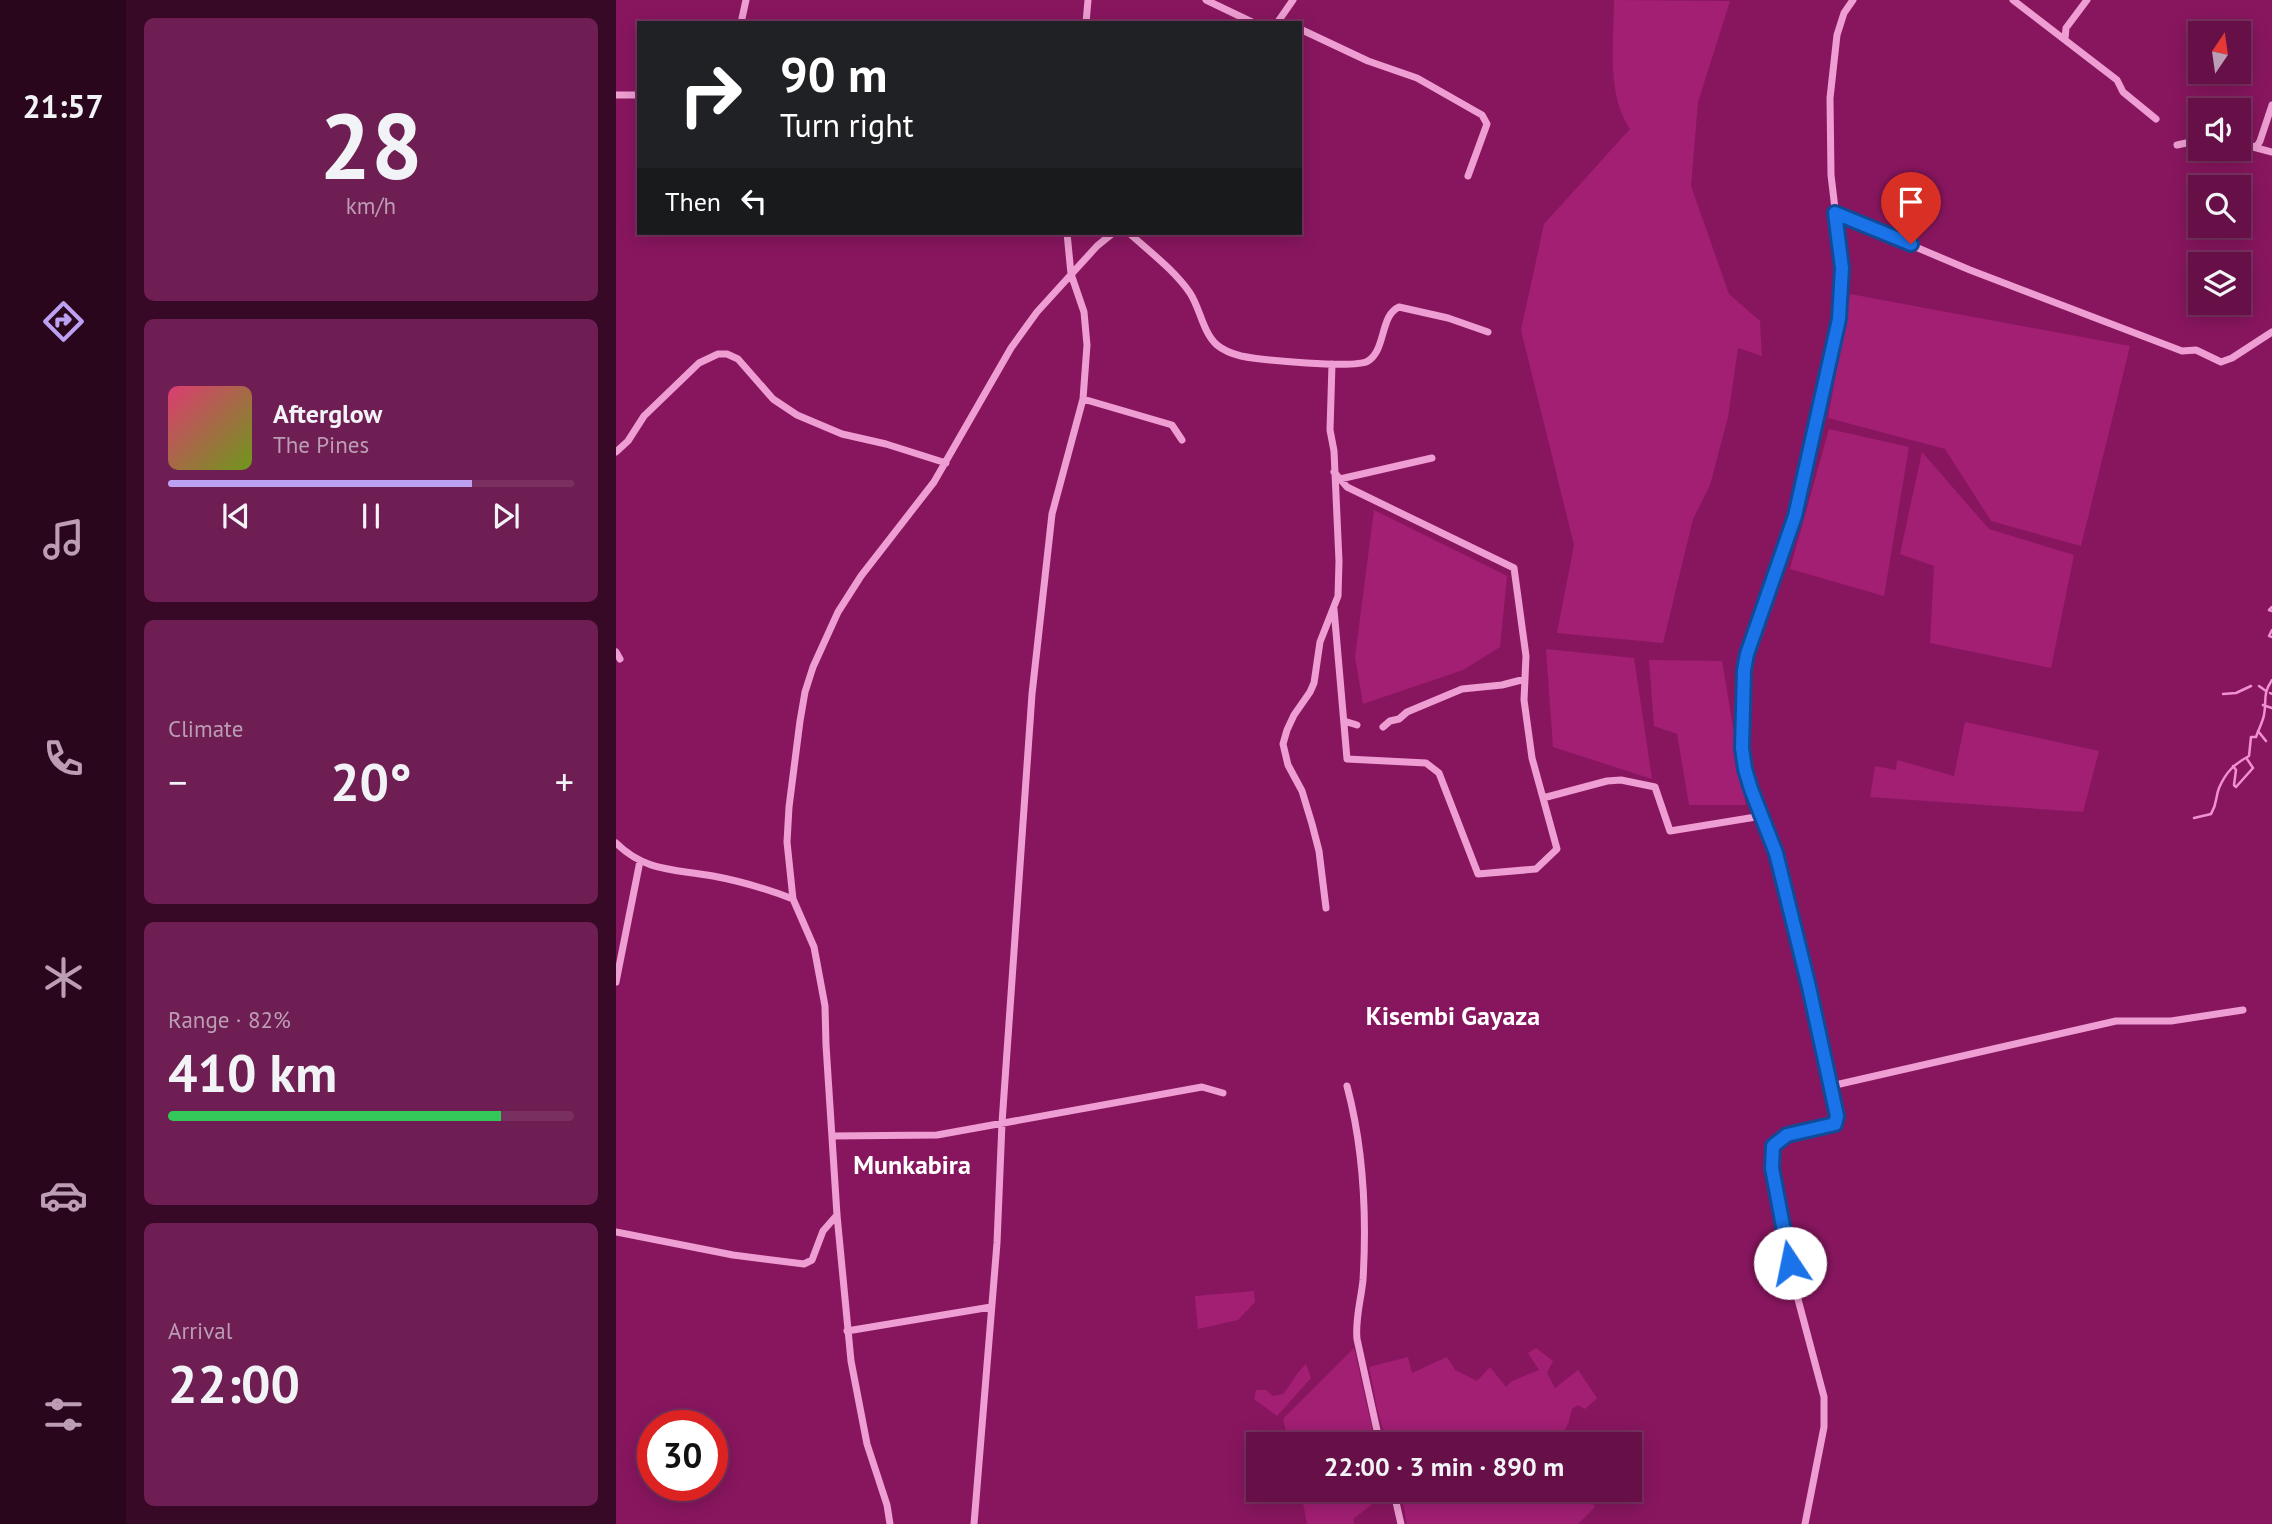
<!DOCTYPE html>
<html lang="en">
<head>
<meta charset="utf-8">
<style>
  :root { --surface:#661047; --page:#6e1e52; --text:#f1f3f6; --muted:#bc9db4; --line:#793060; --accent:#bca0f2 }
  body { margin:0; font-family:"PT Sans",sans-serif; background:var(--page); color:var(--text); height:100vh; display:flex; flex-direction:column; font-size:26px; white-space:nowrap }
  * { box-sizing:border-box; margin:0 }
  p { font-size:23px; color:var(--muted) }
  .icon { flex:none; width:38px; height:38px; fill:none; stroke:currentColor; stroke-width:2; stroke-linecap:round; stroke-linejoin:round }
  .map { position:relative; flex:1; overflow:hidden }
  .side { display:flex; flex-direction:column; gap:18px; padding:18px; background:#380927; width:490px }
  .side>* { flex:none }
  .hud { position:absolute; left:21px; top:21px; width:665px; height:214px; border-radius:0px; box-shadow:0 4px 18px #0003,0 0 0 2px var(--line); background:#202124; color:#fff; overflow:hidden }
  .needle { width:46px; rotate:13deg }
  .controls { position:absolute; left:1572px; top:21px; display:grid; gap:14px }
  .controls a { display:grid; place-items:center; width:63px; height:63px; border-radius:0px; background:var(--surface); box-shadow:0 4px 18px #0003,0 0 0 2px var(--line); font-size:35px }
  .speed { position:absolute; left:21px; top:1410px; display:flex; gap:14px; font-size:35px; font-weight:700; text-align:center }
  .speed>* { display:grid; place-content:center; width:91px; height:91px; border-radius:50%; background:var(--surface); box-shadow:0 4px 18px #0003,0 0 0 2px var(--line); line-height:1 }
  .speed .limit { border:10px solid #d22; background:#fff; color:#111 }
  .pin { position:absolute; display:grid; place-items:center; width:60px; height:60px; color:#fff; margin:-72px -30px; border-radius:50% 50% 50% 0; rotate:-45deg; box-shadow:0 0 7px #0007 }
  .pin .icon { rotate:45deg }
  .me { position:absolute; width:77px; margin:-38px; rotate:349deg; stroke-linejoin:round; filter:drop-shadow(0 0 5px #0008) }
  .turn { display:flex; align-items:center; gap:24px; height:147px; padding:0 28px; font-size:32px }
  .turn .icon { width:91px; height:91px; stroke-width:2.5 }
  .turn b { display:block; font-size:49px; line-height:60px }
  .then { display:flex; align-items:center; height:66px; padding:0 28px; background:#0003; gap:14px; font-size:26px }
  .big { font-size:52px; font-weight:600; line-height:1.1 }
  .side .widget { flex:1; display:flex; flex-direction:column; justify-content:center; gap:10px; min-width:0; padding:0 24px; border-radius:10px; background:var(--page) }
  .side .dial { align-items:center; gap:0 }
  .dial b { font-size:91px; line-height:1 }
  .song { display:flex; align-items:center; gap:21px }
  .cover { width:84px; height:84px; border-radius:10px; background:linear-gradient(135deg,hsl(340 70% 55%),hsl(80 70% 35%)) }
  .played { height:7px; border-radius:4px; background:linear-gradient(90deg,var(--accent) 75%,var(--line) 75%) }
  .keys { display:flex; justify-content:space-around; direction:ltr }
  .heat { display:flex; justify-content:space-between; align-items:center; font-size:38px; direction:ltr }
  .charge { height:10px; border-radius:5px; background:linear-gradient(90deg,#34c759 82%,var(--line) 0) }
  .trip { position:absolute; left:630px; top:1432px; width:396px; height:70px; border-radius:0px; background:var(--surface); box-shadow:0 4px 18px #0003,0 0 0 2px var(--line); font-weight:600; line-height:70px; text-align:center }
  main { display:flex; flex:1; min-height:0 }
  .dock { display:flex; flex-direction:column; width:126px; justify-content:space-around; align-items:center; background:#29061c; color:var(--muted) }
  .dock .icon { width:49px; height:49px }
  .dock .active { color:var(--accent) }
  .dock b { font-size:32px; color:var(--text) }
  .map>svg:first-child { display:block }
  .green { fill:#a21f74 }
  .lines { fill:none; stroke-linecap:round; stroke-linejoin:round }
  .stream { stroke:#f190d0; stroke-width:2.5 }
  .minor { stroke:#ee9ed2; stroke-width:7 }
  .route-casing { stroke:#114b97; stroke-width:18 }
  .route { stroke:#1a73e8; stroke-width:12 }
  .labels { text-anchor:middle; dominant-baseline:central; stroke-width:7; stroke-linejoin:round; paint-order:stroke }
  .quarter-label { font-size:26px; font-weight:bold; fill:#fff; stroke:#88165f }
</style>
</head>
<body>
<main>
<nav class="dock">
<b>21:57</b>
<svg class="icon active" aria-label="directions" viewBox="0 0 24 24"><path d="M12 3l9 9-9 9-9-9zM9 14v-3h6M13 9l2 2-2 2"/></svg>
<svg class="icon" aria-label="music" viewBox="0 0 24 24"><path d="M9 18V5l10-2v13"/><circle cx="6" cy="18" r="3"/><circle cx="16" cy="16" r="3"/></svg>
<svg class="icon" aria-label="phone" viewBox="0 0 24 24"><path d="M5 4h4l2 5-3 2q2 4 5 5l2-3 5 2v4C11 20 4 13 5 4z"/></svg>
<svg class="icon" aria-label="climate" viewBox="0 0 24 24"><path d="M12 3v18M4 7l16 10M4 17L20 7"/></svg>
<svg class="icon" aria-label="car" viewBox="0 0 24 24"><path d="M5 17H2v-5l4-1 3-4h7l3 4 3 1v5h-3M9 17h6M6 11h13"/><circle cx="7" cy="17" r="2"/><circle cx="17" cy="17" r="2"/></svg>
<svg class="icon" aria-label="filters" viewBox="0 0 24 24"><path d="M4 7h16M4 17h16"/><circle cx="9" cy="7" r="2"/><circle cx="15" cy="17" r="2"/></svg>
</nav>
<section class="side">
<div class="widget dial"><b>28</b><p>km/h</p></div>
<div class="widget">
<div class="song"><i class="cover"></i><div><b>Afterglow</b><p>The Pines</p></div></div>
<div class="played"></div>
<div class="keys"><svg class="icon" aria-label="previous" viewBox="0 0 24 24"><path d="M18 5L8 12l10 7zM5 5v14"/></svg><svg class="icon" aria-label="pause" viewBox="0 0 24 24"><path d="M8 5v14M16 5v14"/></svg><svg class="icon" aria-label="next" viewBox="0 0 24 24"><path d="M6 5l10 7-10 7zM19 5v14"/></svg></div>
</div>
<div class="widget"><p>Climate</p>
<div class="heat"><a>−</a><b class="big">20°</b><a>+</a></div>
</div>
<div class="widget"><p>Range · 82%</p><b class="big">410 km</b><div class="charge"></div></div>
<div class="widget"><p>Arrival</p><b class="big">22:00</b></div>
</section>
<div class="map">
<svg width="1656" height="1524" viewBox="0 0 1656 1524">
  <rect width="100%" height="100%" fill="#88165f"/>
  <path class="green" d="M998,0l116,1 -32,101 -7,84 38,108 31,27 2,35 -24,-8 -10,69 -18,68 -17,34 -30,124 -106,-10 17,-88 -53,-215 23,-106 86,-95c-24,-35 -16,-88 -16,-129z
    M1234,294l280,52 -49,200 -90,-25 -46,-72 -117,-31z
    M1213,429l80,18 -25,149 -94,-27z
    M1306,452l67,77 85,26 -23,113 -121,-25 4,-77 -34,-12z
    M758,510l133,66 -7,71 -37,23 -100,34 -8,-47z
    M930,649l88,9 18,121 -99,-32z
    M1033,660l73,1 24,144h-57l-12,-71 -23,-8z
    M1349,722l134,29 -16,61 -213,-15 5,-31 21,4 1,-10 57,16z
    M638,1291l1,11 -17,18 -40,9 -3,-33z
    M738,1348l21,93 -5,3h-81l-6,-25z
    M920,1348l17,13 -6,12 8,15 23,-18 19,28 -12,11 -7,-4 -6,4 -4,15 -12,20h-169l-10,-36 -8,-41 39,-10 4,16 35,-16 8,13 22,11 13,-14 16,20 6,-6 27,-11 -11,-17z
    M690,1364l5,14 -34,38 -23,-17 2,-9h10l7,6 10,-2c9,-11 13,-21 23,-30z
    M702,1489h69v4l-34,26 1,5h-47l-4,-21 3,-5z
    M784,1489h181l14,18 -17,17h-171z"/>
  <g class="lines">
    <path class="stream" d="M1656,607l-3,3 3,1
      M1656,630l-3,6 3,1
      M1643,686l7,5
      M1654,693l2,1
      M1607,694l13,-1 15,-7
      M1647,705l9,3
      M1642,731l8,10
      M1617,766l3,4 -2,15 2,2 17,-19 -6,-9
      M1578,818l17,-4c7,-12 4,-16 8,-26 7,-16 15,-24 30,-32l2,-19h5c2,-6 7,-16 8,-22 3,-15 -2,-20 8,-35"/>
    <path class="minor" d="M590,0l48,23
      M1397,0l104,80 6,12 33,27
      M125,23l5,-23
      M470,23l2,-23
      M661,23l16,-23
      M684,29l68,32 49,17 65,37 5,9 -19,52
      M1449,39l1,-11 21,-28
      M0,95h23
      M1622,143l11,4 8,-1 3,-5 12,-36
      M1561,145l23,-5
      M1637,147l19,5
      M1219,213l135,57 212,81 14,-1 25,12 11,-4 40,-26
      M513,233c21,19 45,37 61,60 10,15 13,40 27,52 6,5 16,9 24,11 19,4 114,13 127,5 18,-11 12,-46 31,-54l49,11 40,14
      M467,399l89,26 10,15
      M0,452l12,-11 16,-25 55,-53 19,-9h9l11,5 35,40 24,16 45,19 44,10 60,19
      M724,479l92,-21
      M718,609l13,150 79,4 13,10 39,101 58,-5 21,-20 -25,-91 -8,-58 2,-44 -12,-88 -167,-81 -13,-15
      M0,652l4,7
      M728,721l13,4
      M767,727l7,-6 9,-2 8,-7 55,-23 40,-4 23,-6
      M927,798l64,-17 14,-1 34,7 15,44 92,-15
      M0,843c29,29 59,26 97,33 27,5 54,13 80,23
      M710,908l-7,-57 -7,-27 -10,-33 -14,-26 -5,-21 4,-14 7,-15 16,-23 4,-9 6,-41 18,-46 1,-35 -5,-110 -4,-21 2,-66
      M0,982l24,-121
      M731,1086c17,64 20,127 16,194 -2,20 -8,39 -6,59l23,105
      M1215,1086l285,-65h55l72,-11
      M216,1136l105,-1 265,-48 21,6
      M0,1232l117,23 71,9 8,-4 11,-29 14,-16
      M231,1331l144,-24
      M777,1489l8,35
      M684,1497l11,-8
      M274,1524l-3,-19 -20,-61 -16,-83 -14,-146 -11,-170 -1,-39 -11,-59 -21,-48 -6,-57 2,-35 11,-86 5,-29 8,-25 25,-55 23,-36 73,-94 77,-134 26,-36 60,-66 16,-13
      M358,1524l23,-281 5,-120 30,-429 20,-180 31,-115 4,-54 -3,-33 -13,-38 -4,-41
      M1189,1524l19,-97v-30l-29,-109 -23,-120 1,-23 14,-10 48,-11 2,-8 -61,-263 -25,-64 -6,-20 -3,-21 2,-78 3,-16 48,-138 44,-197 3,-51 -11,-93 -1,-77 7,-63 7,-22 9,-13"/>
  </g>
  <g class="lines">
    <defs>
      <path id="route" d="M1174,1263l-18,-95 1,-22 14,-11 48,-11 2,-8 -28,-129 -33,-134 -25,-64 -6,-20 -3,-21 2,-78 3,-16 48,-138 44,-197 3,-51 -7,-55 76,31"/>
    </defs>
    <use href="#route" class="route-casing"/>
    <use href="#route" class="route"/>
  </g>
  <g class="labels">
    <g class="quarter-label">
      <text x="837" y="1015">Kisembi Gayaza</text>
      <text x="296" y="1164">Munkabira</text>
    </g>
  </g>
</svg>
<div class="controls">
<a><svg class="needle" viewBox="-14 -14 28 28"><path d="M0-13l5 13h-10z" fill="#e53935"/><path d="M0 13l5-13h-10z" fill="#bc9db4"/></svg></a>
<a><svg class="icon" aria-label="sound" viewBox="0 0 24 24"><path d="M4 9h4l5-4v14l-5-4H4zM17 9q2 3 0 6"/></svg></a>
<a><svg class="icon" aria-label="search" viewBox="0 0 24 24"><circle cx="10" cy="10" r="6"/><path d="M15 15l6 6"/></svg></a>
<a><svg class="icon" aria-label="layers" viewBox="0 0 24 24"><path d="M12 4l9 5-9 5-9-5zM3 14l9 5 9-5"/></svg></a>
</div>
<div class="speed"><div class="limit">30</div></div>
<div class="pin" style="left:1295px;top:244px;background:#d93025"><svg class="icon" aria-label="arrive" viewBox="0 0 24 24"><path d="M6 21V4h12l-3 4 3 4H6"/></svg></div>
<svg class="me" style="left:1174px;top:1263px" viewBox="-20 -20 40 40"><circle r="19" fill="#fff"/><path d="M0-13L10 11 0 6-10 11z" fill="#1a73e8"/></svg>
<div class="trip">22:00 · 3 min · 890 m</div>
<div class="hud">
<div class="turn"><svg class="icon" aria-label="right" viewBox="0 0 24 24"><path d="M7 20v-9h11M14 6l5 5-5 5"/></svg><div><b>90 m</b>Turn right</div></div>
<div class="then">Then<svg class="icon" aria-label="left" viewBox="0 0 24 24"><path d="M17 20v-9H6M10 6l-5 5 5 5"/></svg></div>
</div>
</div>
</main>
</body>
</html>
